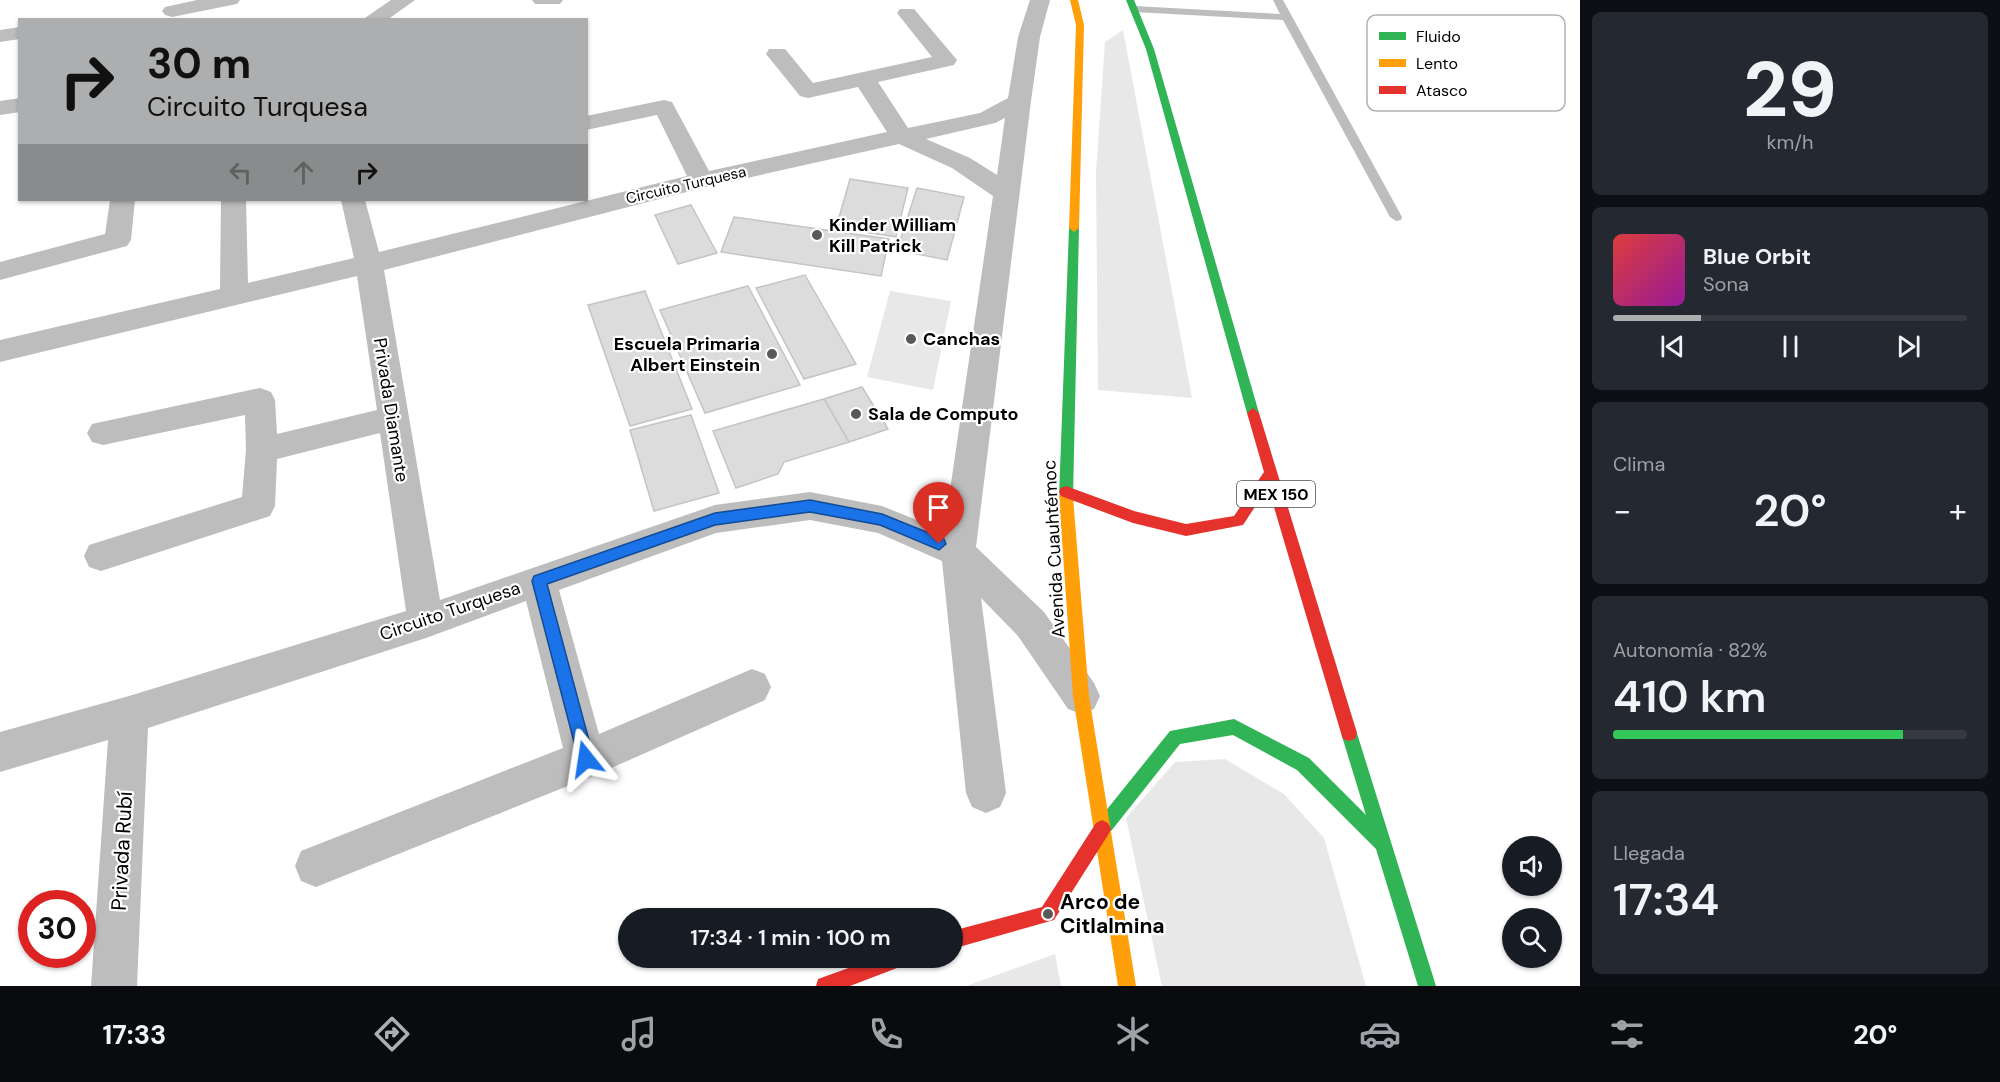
<!DOCTYPE html>
<html lang="es">
<head>
<meta charset="utf-8">
<style>
  :root { --surface:#171b24; --page:#242831; --text:#f1f3f6; --muted:#9ea1a6; --line:#363941; --accent:#adaeaf }
  body { margin:0; font-family:"DM Sans",sans-serif; background:var(--page); color:var(--text); height:100vh; display:flex; flex-direction:column; font-size:22px; white-space:nowrap }
  * { box-sizing:border-box; margin:0 }
  p { font-size:20px; color:var(--muted) }
  .icon { flex:none; width:33px; height:33px; fill:none; stroke:currentColor; stroke-width:2; stroke-linecap:round; stroke-linejoin:round }
  .map { position:relative; flex:1; overflow:hidden }
  .drawer { display:flex; flex-direction:column; gap:12px; padding:12px; background:#0d0f14; width:420px }
  .drawer>* { flex:none }
  .banner { position:absolute; left:18px; top:18px; width:570px; height:183px; border-radius:0px; box-shadow:0 2px 4px #0004; background:#adaeaf; color:#111; overflow:hidden }
  .controls { position:absolute; left:1502px; top:836px; display:grid; gap:12px }
  .controls a { display:grid; place-items:center; width:60px; height:60px; border-radius:50%; background:var(--surface); box-shadow:0 2px 4px #0004; font-size:30px }
  .speed { position:absolute; left:18px; top:890px; display:flex; gap:12px; font-size:30px; font-weight:700; text-align:center }
  .speed>* { display:grid; place-content:center; width:78px; height:78px; border-radius:50%; background:var(--surface); box-shadow:0 2px 4px #0004; line-height:1 }
  .speed .limit { border:9px solid #d22; background:#fff; color:#111 }
  .pin { position:absolute; display:grid; place-items:center; width:51px; height:51px; color:#fff; margin:-62px -26px; border-radius:50% 50% 50% 0; rotate:-45deg; box-shadow:0 0 6px #0007 }
  .pin .icon { rotate:45deg }
  .me { position:absolute; width:66px; margin:-33px; rotate:345deg; stroke-linejoin:round; filter:drop-shadow(0 0 4px #0008) }
  .turn { display:flex; align-items:center; gap:21px; height:126px; padding:0 30px; font-size:27px }
  .turn .icon { width:78px; height:78px; stroke-width:2.5 }
  .turn b { display:block; font-size:42px; line-height:51px }
  .lanes { display:flex; align-items:center; height:57px; padding:0 30px; background:#0003; justify-content:center; gap:30px; direction:ltr }
  .lanes .off { opacity:.35 }
  .big { font-size:45px; font-weight:600; line-height:1.1 }
  .drawer .tile { flex:1; display:flex; flex-direction:column; justify-content:center; gap:9px; min-width:0; padding:0 21px; border-radius:9px; background:var(--page) }
  .drawer .dial { align-items:center; gap:0 }
  .dial b { font-size:78px; line-height:1 }
  .song { display:flex; align-items:center; gap:18px }
  .cover { width:72px; height:72px; border-radius:9px; background:linear-gradient(135deg,hsl(0 70% 55%),hsl(300 70% 35%)) }
  .played { height:6px; border-radius:3px; background:linear-gradient(90deg,var(--accent) 25%,var(--line) 25%) }
  .keys { display:flex; justify-content:space-around; direction:ltr }
  .heat { display:flex; justify-content:space-between; align-items:center; font-size:33px; direction:ltr }
  .charge { height:9px; border-radius:4px; background:linear-gradient(90deg,#34c759 82%,var(--line) 0) }
  .trip { position:absolute; left:618px; top:908px; width:345px; height:60px; border-radius:30px; background:var(--surface); box-shadow:0 2px 4px #0004; font-weight:600; line-height:60px; text-align:center }
  .menu { display:flex; height:96px; justify-content:space-around; align-items:center; background:#090b0e; color:var(--muted) }
  .menu .icon { width:42px; height:42px }
  .menu .on { color:var(--accent) }
  .menu b { font-size:27px; color:var(--text) }
  main { display:flex; flex:1; min-height:0 }
  .map>svg:first-child { display:block }
  .green { fill:#e8e8e8 }
  .building { fill:#dcdcdc; stroke:#c4c4c4; stroke-width:1.5 }
  .lines { fill:none; stroke-linecap:round; stroke-linejoin:round }
  .lane { fill:#bdbdbd; fill-rule:evenodd }
  .street { fill:#bdbdbd; fill-rule:evenodd }
  .fast { fill:#30b455; fill-rule:evenodd }
  .slow { fill:#ff9f0a; fill-rule:evenodd }
  .jam { fill:#e5322d; fill-rule:evenodd }
  .route { fill:#1a73e8; stroke:#114b97; stroke-width:1.5 }
  .poi-dot { fill:#595959; stroke:#fff; stroke-width:2 }
  .labels { text-anchor:middle; dominant-baseline:central; stroke-width:4.5; stroke-linejoin:round; paint-order:stroke }
  .far-street-label { font-size:15px; fill:#000; stroke:#fff }
  .shield { fill:#fff; stroke:#4c4c4c; stroke-width:1.5 }
  .shield-label { font-size:16px; font-weight:bold; fill:#000 }
  .poi-label { font-size:18px; font-weight:bold; fill:#000; stroke:#fff; text-anchor:start }
  .street-label { font-size:18px; fill:#000; stroke:#fff }
  .near-street-label { font-size:21px; fill:#000; stroke:#fff }
  .near-poi-label { font-size:21px; font-weight:bold; fill:#000; stroke:#fff; text-anchor:start }
  .key { fill:#fff; stroke:#b2b2b2; stroke-width:1.5 }
  .key-label { font-size:16px; fill:#000 }
</style>
</head>
<body>
<main>
<div class="map">
<svg width="1580" height="986" viewBox="0 0 1580 986">
  <rect width="100%" height="100%" fill="#fff"/>
  <path class="green" d="M1123,30l69,368 -94,-8 -2,-218 9,-130z
    M890,291l61,10 -18,89 -66,-13z
    M1225,759l59,35 40,44 42,148h-204l-36,-168 49,-56z
    M1055,954l6,32h-95z"/>
  <path class="building" d="M850,179l58,9 -12,49 -60,-9z
    M917,188l47,9 -17,63 -50,-10z
    M691,205l26,48 -39,11 -23,-49z
    M734,217l155,22 -8,37 -160,-24z
    M805,275l51,89 -52,15 -48,-91z
    M748,286l52,99 -95,28 -45,-103z
    M645,291l47,118 -62,17 -42,-121z
    M862,387l26,42 -39,13 -25,-43z
    M824,399l25,43 -65,20 -6,12 -42,14 -23,-57z
    M691,415l28,78 -65,18 -24,-81z"/>
  <g class="lines">
    <path class="lane" d="M1273,0h10l119,217 -1,3 -5,1 -6,-4 -107,-197 -149,-8 -5,-3 5,-3 146,8z"/>
    <path class="street" d="M197,0h43l-3,4 -65,13 -7,-2 -3,-4 3,-4z
      M391,0h24l-28,20h-25z
      M532,0h31l-3,4h-25z
      M1030,0h20l-10,37 -9,64 -55,446 68,65 50,71 6,13 -6,13 -13,5 -13,-5 -50,-73 -37,-38 25,195 -6,14 -14,6 -14,-6 -6,-14 -24,-232 -64,-28 -68,-13 -94,13 -157,57 40,144 153,-65 13,5 6,13 -6,13 -165,73 -284,114 -15,-6 -6,-15 6,-15 262,-103 -37,-147 -100,37 -278,90 -11,258h-46l17,-246 -108,32v-40l129,-36 277,-85 -26,-178 -103,26 -2,47 -5,10 -169,55 -12,-4 -5,-11 5,-11 153,-48 4,-47 -1,-35 -142,30 -11,-3 -5,-9 5,-9 168,-36 11,4 4,8 2,34 100,-24 -20,-134 -357,86v-22l220,-51 1,-89h25l2,83 106,-25 -13,-58h24l14,52 308,-76 -30,-61 -71,15v-14l78,-16 8,2 37,69 178,-39 -29,-45 -50,11 -8,-2 -34,-42 3,-5h16l28,34 119,-26 -35,-44 3,-4h14l43,51 -3,5 -76,17 30,46 72,-15 28,-15 10,-61zM1005,118l-8,57 -27,-17 -44,-19 69,-16zM899,144l53,24 41,28 -49,335 -62,-25 -72,-14 -95,13 -275,95 -56,-330 318,-82z
      M20,27v12l-20,3v-12z
      M20,98v14l-20,3v-14z
      M110,200h25l-4,40 -4,6 -127,34v-18l105,-28z"/>
    <path class="fast" d="M1126,0h8l20,49 105,364 -6,5 -6,-5 -101,-364z
      M1074,224l5,4 -6,269 -2,4h-10l-2,-4 10,-269z
      M1234,719l75,39 57,57 -25,-82 2,-6 6,-2 6,2 81,259h-18l-42,-137 -79,-79 -64,-35 -53,9 -72,91 -6,3 -6,-3 -3,-6 3,-6 74,-92z"/>
    <path class="slow" d="M1070,0h8l6,25 -5,203 -5,4 -5,-4 7,-203z
      M1066,491l5,2 2,4 16,199 47,290h-18l-45,-290 -14,-199 2,-4z"/>
    <path class="jam" d="M1253,408l6,5 98,320 -2,6 -6,2 -6,-2 -2,-6 -73,-246 -25,38 -57,11 -53,-13 -72,-27 -2,-4 2,-4 5,-2 68,25 52,13 48,-8 30,-44 -17,-59z
      M1102,820l6,3 3,6 -3,6 -54,85 -102,29v-18l90,-24 54,-84z
      M879,957h34l-3,6 -60,23h-34l2,-7z"/>
  </g>
  <path class="route" d="M810,500l72,14 62,25 2,5 -7,6 -59,-25 -70,-13 -95,13 -168,59 47,175 -2,6 -6,2 -6,-2 -48,-184 2,-5 181,-63z"/>
  <g class="poi-dot">
    <circle cx="817" cy="235" r="6"/>
    <circle cx="911" cy="339" r="6"/>
    <circle cx="772" cy="354" r="6"/>
    <circle cx="856" cy="414" r="6"/>
    <circle cx="1048" cy="914" r="6"/>
  </g>
  <g class="labels">
    <g class="far-street-label">
      <text transform="translate(686 185) rotate(-13)">Circuito Turquesa</text>
    </g>
    <rect class="shield" x="1237" y="481" width="78" height="26" rx="4.5"/>
    <g class="shield-label">
      <text x="1276" y="494">MEX 150</text>
    </g>
    <g class="poi-label">
      <text x="829" y="225">Kinder William<tspan x="829" dy="21">Kill Patrick</tspan></text>
      <text x="923" y="339">Canchas</text>
      <text x="760" y="344" text-anchor="end">Escuela Primaria<tspan x="760" dy="21">Albert Einstein</tspan></text>
      <text x="868" y="414">Sala de Computo</text>
    </g>
    <g class="street-label">
      <text transform="translate(391 410) rotate(81)">Privada Diamante</text>
      <text transform="translate(1054 549) rotate(-93)">Avenida Cuauhtémoc</text>
      <text transform="translate(450 611) rotate(-19)">Circuito Turquesa</text>
    </g>
    <g class="near-street-label">
      <text transform="translate(122 851) rotate(-87)">Privada Rubí</text>
    </g>
    <g class="near-poi-label">
      <text x="1060" y="902">Arco de<tspan x="1060" dy="24">Citlalmina</tspan></text>
    </g>
  </g>
  <rect x="1367" y="15" width="198" height="96" rx="9" class="key"/>
  <rect x="1379" y="32" width="27" height="8" fill="#30b455"/>
  <rect x="1379" y="59" width="27" height="8" fill="#ff9f0a"/>
  <rect x="1379" y="86" width="27" height="8" fill="#e5322d"/>
  <g class="key-label">
    <text x="1416" y="42">Fluido</text>
    <text x="1416" y="69">Lento</text>
    <text x="1416" y="96">Atasco</text>
  </g>
</svg>
<div class="controls">
<a><svg class="icon" aria-label="sound" viewBox="0 0 24 24"><path d="M4 9h4l5-4v14l-5-4H4zM17 9q2 3 0 6"/></svg></a>
<a><svg class="icon" aria-label="search" viewBox="0 0 24 24"><circle cx="10" cy="10" r="6"/><path d="M15 15l6 6"/></svg></a>
</div>
<div class="speed"><div class="limit">30</div></div>
<div class="pin" style="left:939px;top:544px;background:#d93025"><svg class="icon" aria-label="arrive" viewBox="0 0 24 24"><path d="M6 21V4h12l-3 4 3 4H6"/></svg></div>
<svg class="me" style="left:586px;top:759px" viewBox="-20 -20 40 40"><path d="M0-17L14 15 0 8-14 15z" fill="#1a73e8" stroke="#fff" stroke-width="4"/></svg>
<div class="trip">17:34 · 1 min · 100 m</div>
<div class="banner">
<div class="turn"><svg class="icon" aria-label="right" viewBox="0 0 24 24"><path d="M7 20v-9h11M14 6l5 5-5 5"/></svg><div><b>30 m</b>Circuito Turquesa</div></div>
<div class="lanes"><svg class="icon off" aria-label="left" viewBox="0 0 24 24"><path d="M17 20v-9H6M10 6l-5 5 5 5"/></svg><svg class="icon off" aria-label="ahead" viewBox="0 0 24 24"><path d="M12 20V5M6 11l6-6 6 6"/></svg><svg class="icon" aria-label="right" viewBox="0 0 24 24"><path d="M7 20v-9h11M14 6l5 5-5 5"/></svg></div>
</div>
</div>
<section class="drawer">
<div class="tile dial"><b>29</b><p>km/h</p></div>
<div class="tile">
<div class="song"><i class="cover"></i><div><b>Blue Orbit</b><p>Sona</p></div></div>
<div class="played"></div>
<div class="keys"><svg class="icon" aria-label="previous" viewBox="0 0 24 24"><path d="M18 5L8 12l10 7zM5 5v14"/></svg><svg class="icon" aria-label="pause" viewBox="0 0 24 24"><path d="M8 5v14M16 5v14"/></svg><svg class="icon" aria-label="next" viewBox="0 0 24 24"><path d="M6 5l10 7-10 7zM19 5v14"/></svg></div>
</div>
<div class="tile"><p>Clima</p>
<div class="heat"><a>−</a><b class="big">20°</b><a>+</a></div>
</div>
<div class="tile"><p>Autonomía · 82%</p><b class="big">410 km</b><div class="charge"></div></div>
<div class="tile"><p>Llegada</p><b class="big">17:34</b></div>
</section>
</main>
<nav class="menu">
<b>17:33</b>
<svg class="icon on" aria-label="directions" viewBox="0 0 24 24"><path d="M12 3l9 9-9 9-9-9zM9 14v-3h6M13 9l2 2-2 2"/></svg>
<svg class="icon" aria-label="music" viewBox="0 0 24 24"><path d="M9 18V5l10-2v13"/><circle cx="6" cy="18" r="3"/><circle cx="16" cy="16" r="3"/></svg>
<svg class="icon" aria-label="phone" viewBox="0 0 24 24"><path d="M5 4h4l2 5-3 2q2 4 5 5l2-3 5 2v4C11 20 4 13 5 4z"/></svg>
<svg class="icon" aria-label="climate" viewBox="0 0 24 24"><path d="M12 3v18M4 7l16 10M4 17L20 7"/></svg>
<svg class="icon" aria-label="car" viewBox="0 0 24 24"><path d="M5 17H2v-5l4-1 3-4h7l3 4 3 1v5h-3M9 17h6M6 11h13"/><circle cx="7" cy="17" r="2"/><circle cx="17" cy="17" r="2"/></svg>
<svg class="icon" aria-label="filters" viewBox="0 0 24 24"><path d="M4 7h16M4 17h16"/><circle cx="9" cy="7" r="2"/><circle cx="15" cy="17" r="2"/></svg>
<b>20°</b>
</nav>
</body>
</html>
